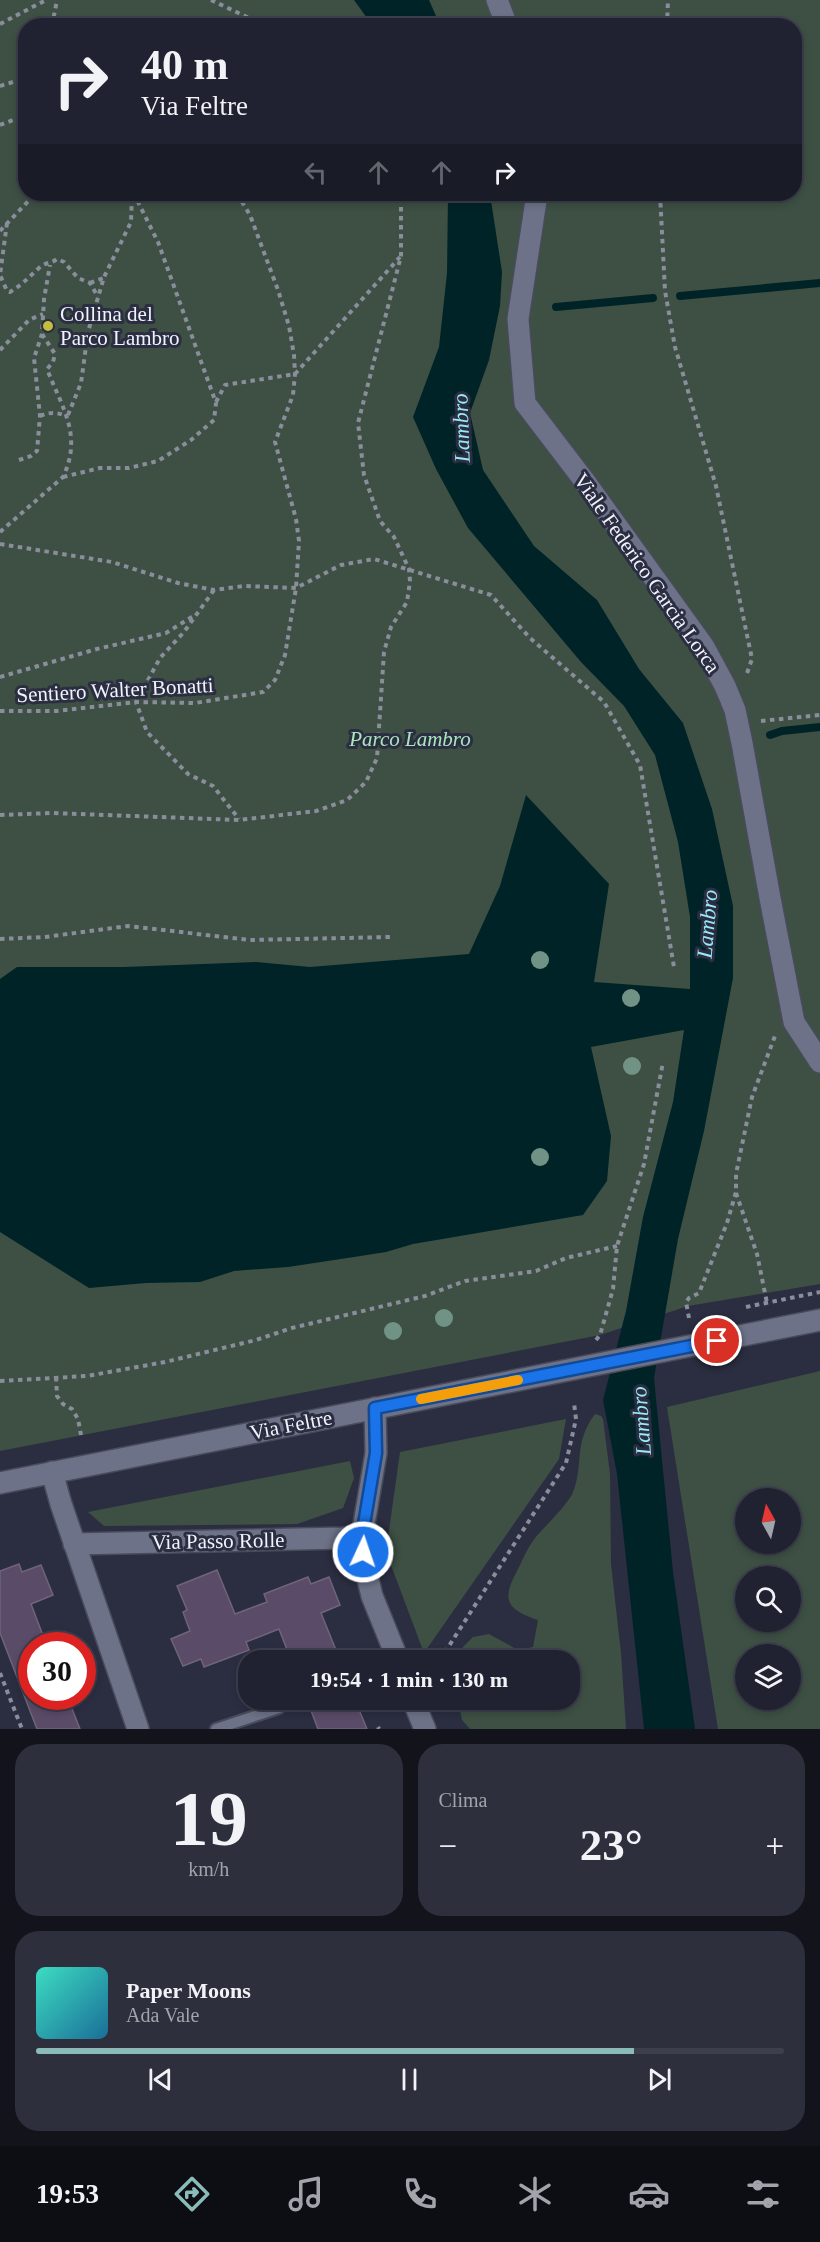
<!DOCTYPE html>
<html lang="it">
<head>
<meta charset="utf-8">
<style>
  :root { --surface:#202231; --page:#2d2f3d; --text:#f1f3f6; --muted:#a2a4ab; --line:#3d3f4d; --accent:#8bbbb9 }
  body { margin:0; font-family:Georgia,serif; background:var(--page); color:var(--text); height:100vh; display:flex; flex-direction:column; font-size:22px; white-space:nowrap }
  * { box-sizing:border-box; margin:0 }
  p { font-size:20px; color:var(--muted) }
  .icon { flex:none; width:33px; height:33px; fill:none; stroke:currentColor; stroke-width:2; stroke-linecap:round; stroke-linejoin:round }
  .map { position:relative; height:1729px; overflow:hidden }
  .panel { display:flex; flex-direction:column; gap:15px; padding:15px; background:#12131b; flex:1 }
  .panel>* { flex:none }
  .top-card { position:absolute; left:18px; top:18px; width:784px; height:183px; border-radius:24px; box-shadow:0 3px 9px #0003,0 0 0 2px var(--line); background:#202231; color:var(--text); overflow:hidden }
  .needle { width:39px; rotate:352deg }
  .buttons { position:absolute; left:735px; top:1488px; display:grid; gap:12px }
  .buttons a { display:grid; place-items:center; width:66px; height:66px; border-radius:50%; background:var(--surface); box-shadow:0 3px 9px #0003,0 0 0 2px var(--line); font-size:30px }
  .speed { position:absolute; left:18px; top:1632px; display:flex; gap:12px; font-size:30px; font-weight:700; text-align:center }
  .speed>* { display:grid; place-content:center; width:78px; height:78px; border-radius:50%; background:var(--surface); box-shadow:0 3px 9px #0003,0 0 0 2px var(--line); line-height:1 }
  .speed .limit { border:9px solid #d22; background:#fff; color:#111 }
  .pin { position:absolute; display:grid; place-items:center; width:51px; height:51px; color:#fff; margin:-26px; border:3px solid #fff; border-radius:50%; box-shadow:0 2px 6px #0007 }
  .me { position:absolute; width:66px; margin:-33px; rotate:3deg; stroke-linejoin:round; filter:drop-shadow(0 0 4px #0008) }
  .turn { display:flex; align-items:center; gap:21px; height:126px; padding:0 24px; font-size:27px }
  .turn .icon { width:78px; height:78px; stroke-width:2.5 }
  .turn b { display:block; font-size:42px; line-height:51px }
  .lanes { display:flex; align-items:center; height:57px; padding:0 24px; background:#0003; justify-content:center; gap:30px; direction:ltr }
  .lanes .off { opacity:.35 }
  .big { font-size:45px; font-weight:600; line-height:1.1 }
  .panel .card { flex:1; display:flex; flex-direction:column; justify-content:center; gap:9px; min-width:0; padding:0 21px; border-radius:24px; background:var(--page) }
  .panel .dial { align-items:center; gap:0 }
  .dial b { font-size:78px; line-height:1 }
  .song { display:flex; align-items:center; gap:18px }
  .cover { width:72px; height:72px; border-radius:9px; background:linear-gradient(135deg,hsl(170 70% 55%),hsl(200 70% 35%)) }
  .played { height:6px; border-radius:3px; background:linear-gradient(90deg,var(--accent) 80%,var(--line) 80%) }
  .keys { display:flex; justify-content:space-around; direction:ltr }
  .heat { display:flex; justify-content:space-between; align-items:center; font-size:33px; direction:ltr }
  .panel .tiles { flex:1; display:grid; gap:15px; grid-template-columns:1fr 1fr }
  .card:last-child { grid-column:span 2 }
  .trip { position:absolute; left:238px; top:1650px; width:342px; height:60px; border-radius:24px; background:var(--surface); box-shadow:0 3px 9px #0003,0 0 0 2px var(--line); font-weight:600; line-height:60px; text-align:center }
  .menu { display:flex; height:96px; justify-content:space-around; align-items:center; background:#0d0e14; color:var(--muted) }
  .menu .icon { width:42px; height:42px }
  .menu .current { color:var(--accent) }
  .menu b { font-size:27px; color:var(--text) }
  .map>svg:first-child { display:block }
  .green { fill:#3d5043; fill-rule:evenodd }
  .water { fill:#002328 }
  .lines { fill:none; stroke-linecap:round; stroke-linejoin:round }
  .stream { stroke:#002328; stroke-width:8 }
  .building { fill:#5a4b68; stroke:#6f6479; stroke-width:1.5 }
  .lane-casing { stroke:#484b5a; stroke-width:14 }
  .street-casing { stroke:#484b5a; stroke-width:24 }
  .path { stroke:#8a8d9b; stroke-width:4; stroke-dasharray:4.5 4.5; stroke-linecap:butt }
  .lane { stroke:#6d7288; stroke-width:10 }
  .street { stroke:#6d7288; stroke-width:21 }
  .tree { fill:#719386 }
  .route-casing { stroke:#114b97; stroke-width:15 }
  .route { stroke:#1a73e8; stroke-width:10 }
  .slow { stroke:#f59e0b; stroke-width:10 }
  .poi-dot { fill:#c4bd3e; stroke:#2b2e41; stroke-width:2 }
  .labels { text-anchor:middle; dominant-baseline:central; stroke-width:6; stroke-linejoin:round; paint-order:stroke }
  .poi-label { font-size:21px; fill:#f1f3fd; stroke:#2b2e41; text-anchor:start }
  .street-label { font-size:21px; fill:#f1f3fd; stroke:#2b2e41 }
  .park-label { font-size:21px; font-style:italic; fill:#aae5be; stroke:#2b2e41 }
  .water-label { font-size:22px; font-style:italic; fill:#99eaf7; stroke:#2b2e41 }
</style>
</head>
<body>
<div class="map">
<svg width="820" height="1729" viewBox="0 0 820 1729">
  <rect width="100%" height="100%" fill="#2b2e41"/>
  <path class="green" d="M0,0h820v1284l-132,22 -88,29 -600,116zM26,26h769v168h-769z
    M820,1371v358h-102l-51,-322zM790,1498v46h-44v-46zM790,1576v46h-44v-46zM790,1654v46h-44v-46z
    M595,1414l6,2 2,3 7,55 1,90 10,89 5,76h-156l-8,-9 -4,-20h112v-40h-111l4,-13 10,-10 16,-3 29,16 15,-3 5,-27c-36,-12 -35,-23 -19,-53 5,-10 9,-20 16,-29 9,-11 33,-33 38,-46 11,-27 0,-49 22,-78z
    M566,1419l-7,40 -135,194 -38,-101 14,-100z
    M350,1461l4,17 -11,30 -46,16 -193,2 -16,-14z"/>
  <path class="water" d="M354,0h75l11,25h-68z
    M448,194h42l12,78 -2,34 -11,54 -19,53 13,57 51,76 63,54 42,69 44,54 29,86 21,97v72l-29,153 -26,108 -24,139 19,194 22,157h-51l-27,-255 -14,-74 23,-89 17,-94 30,-115 11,-72 -93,17 20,89 -4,45 -24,34 -170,29 -27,8 -32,5 -66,10 -54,4 -34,11 -54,1 -57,5 -89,-56v-253l17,-12h107l132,-5 54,5 159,-13 31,-68 26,-91 83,89 -15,98 96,7v-72l-12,-75 -23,-87 -31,-49 -43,-44 -113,-134 -32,-59 -23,-52 26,-70 8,-74z"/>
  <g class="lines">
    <path class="stream" d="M680,296l140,-13
      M556,307l97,-9
      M770,735l12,-4 38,-4"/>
  </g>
  <path class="building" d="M19,1564l3,8 19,-7 12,30 -22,9 16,42h-15v50h35l13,33h-43l-37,-96v-62z
    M217,1570l18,44 32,-12 -3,-8 44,-17 3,7 18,-7 11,28 -19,8 19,47h-49l-12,-31 -33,13 3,8 -45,17 -3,-8 -18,7 -12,-27 19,-8 -7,-19 4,-2 -10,-24z
    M307,1700h48l12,29h-49z"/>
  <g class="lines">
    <defs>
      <path id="lane" d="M216,1729l63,-21"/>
      <path id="street" d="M497,0l10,26
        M537,194l-19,125 7,84 58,76 121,168 21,39 10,24 7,33 28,155 24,124 26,40
        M375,1408l1,45 -14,83 1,23 9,37 26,64
        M52,1472l9,32 77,225
        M0,1483l820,-163
        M74,1544l269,-6 19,-2
        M413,1700l12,29"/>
    </defs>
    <use href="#lane" class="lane-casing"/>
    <use href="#street" class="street-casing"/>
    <path class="path" d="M211,0l55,26
      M0,24l46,-24
      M52,26l5,-26
      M667,26l1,-26
      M0,86l26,-8
      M0,125l26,-10
      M660,194l5,97 10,56 41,139 36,173 -6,17
      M7,223l-7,52 7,16 3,1c12,-7 20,-16 30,-25 6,-5 11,-3 17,-8l7,3 14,16 12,5 8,14
      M0,231l35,-37
      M90,283l14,-5
      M0,350l29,-30 14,-6
      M216,402l9,-17 70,-11 105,-117
      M68,415l13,-32 7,-51 16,-55 27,-55 1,-28
      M40,416c10,-4 16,-4 27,0
      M19,460l12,-4 6,-5 3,-35 -6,-58 8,-24 2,-35 6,-34
      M63,477l37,-9h29l29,-7 33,-21 23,-20 2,-17 -58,-161 -24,-48
      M0,532l63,-55c20,-42 -1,-69 -16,-108l6,-7 2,-8 -13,-20
      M0,544l112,18 66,21 36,7 30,-4 52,2 45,-23 33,-6 117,36 39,43 74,64 36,63 34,202
      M214,590l-30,42 -24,26 -24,44 11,30 41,42 25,12 26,33
      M0,677l97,-28 69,-16 29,-18
      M0,711h57l79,-9 59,1 68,-11 12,-12 10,-25 11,-67 3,-47 -3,-22 -21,-77 18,-47 2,-21 -1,-19 -5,-29 -11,-36 -28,-75 -13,-21
      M761,721l59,-6
      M0,815l52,-2 187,7 77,-9 31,-11 19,-18 11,-24 7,-106 7,-25 16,-25 3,-21 -1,-12 -15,-32 -14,-16 -16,-46 -6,-52 43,-167v-62
      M0,939l45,-2 83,-11 122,14 141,-3
      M736,1193l21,61 10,49
      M746,1307l74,-15
      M689,1318l-3,-16 3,-4 10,-5 28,-70 9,-31v-18l16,-77 23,-61
      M596,1340l4,-5 13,-46 4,-43 27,-82 19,-102
      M56,1377l1,19 6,8 9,5 6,10 3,16
      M0,1381l87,-5 78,-14 91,-22 36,-12 133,-32 40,-15 71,-10 30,-13 51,-12
      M440,1660l126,-197 10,-44 -2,-16
      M0,1673l22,56
      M378,1727l1,2"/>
    <use href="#lane" class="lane"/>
    <use href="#street" class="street"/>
  </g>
  <g class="tree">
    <circle cx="540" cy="960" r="9"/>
    <circle cx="631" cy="998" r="9"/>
    <circle cx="632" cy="1066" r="9"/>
    <circle cx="540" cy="1157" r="9"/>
    <circle cx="444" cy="1318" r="9"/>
    <circle cx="393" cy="1331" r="9"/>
  </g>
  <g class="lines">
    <defs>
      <path id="route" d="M363,1552l-1,-16 14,-83 -1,-45 342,-67"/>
    </defs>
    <use href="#route" class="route-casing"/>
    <use href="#route" class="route"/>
    <path class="slow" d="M421,1399l97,-19"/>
  </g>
  <circle class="poi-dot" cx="48" cy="326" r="6"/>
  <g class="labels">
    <g class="poi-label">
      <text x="60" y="314">Collina del<tspan x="60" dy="24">Parco Lambro</tspan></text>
    </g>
    <g class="street-label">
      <text transform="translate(647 573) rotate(55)">Viale Federico Garcia Lorca</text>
      <text transform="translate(115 690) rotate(-3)">Sentiero Walter Bonatti</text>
      <text transform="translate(291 1425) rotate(-11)">Via Feltre</text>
      <text transform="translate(218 1541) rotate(-1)">Via Passo Rolle</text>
    </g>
    <g class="park-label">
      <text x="410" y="739">Parco Lambro</text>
    </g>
    <g class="water-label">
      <text transform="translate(461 428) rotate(-92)">Lambro</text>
      <text transform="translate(707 924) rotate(-85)">Lambro</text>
      <text transform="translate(641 1421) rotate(-94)">Lambro</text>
    </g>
  </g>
</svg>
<div class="buttons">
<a><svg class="needle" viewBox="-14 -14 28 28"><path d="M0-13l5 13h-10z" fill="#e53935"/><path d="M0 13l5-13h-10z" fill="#a2a4ab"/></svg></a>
<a><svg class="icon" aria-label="search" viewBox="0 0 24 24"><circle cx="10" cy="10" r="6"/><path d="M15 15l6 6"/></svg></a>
<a><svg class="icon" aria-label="layers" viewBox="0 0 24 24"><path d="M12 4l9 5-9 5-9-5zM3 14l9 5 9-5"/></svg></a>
</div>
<div class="speed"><div class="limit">30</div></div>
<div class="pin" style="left:717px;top:1341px;background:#d93025"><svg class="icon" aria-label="arrive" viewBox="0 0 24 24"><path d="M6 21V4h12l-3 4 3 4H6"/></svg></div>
<svg class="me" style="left:363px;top:1552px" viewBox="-20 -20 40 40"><circle r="17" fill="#1a73e8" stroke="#fff" stroke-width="3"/><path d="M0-11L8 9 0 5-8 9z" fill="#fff"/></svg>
<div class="trip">19:54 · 1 min · 130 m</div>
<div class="top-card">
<div class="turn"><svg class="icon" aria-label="right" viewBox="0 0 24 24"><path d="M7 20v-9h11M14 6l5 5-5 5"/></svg><div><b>40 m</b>Via Feltre</div></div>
<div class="lanes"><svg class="icon off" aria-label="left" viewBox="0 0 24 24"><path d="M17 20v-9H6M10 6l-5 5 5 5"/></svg><svg class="icon off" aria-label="ahead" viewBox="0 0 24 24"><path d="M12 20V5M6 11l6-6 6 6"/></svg><svg class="icon off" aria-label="ahead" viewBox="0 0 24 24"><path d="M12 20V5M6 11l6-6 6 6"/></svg><svg class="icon" aria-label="right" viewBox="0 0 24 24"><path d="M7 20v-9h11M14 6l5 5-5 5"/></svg></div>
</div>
</div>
<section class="panel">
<div class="tiles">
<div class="card dial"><b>19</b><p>km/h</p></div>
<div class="card"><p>Clima</p>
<div class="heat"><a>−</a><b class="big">23°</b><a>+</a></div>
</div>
<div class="card">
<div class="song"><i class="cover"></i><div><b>Paper Moons</b><p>Ada Vale</p></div></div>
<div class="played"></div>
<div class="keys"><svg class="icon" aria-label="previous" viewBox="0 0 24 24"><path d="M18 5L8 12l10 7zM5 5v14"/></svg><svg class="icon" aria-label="pause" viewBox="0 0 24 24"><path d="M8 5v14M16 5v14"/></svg><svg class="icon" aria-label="next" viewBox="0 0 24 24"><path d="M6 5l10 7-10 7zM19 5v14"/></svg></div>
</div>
</div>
</section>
<nav class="menu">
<b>19:53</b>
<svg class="icon current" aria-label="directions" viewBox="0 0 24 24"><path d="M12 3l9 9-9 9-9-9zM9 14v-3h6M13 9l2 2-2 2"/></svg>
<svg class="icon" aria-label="music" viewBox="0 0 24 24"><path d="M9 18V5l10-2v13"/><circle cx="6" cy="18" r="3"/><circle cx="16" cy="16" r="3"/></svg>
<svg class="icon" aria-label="phone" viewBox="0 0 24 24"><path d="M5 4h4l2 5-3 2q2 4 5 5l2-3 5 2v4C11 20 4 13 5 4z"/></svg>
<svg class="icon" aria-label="climate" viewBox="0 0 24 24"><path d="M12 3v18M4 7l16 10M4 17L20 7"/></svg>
<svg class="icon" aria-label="car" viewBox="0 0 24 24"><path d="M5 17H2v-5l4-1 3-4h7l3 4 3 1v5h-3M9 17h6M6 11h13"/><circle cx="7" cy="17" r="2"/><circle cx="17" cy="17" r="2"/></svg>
<svg class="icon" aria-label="filters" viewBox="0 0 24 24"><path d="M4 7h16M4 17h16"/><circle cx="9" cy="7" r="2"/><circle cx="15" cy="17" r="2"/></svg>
</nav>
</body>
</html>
